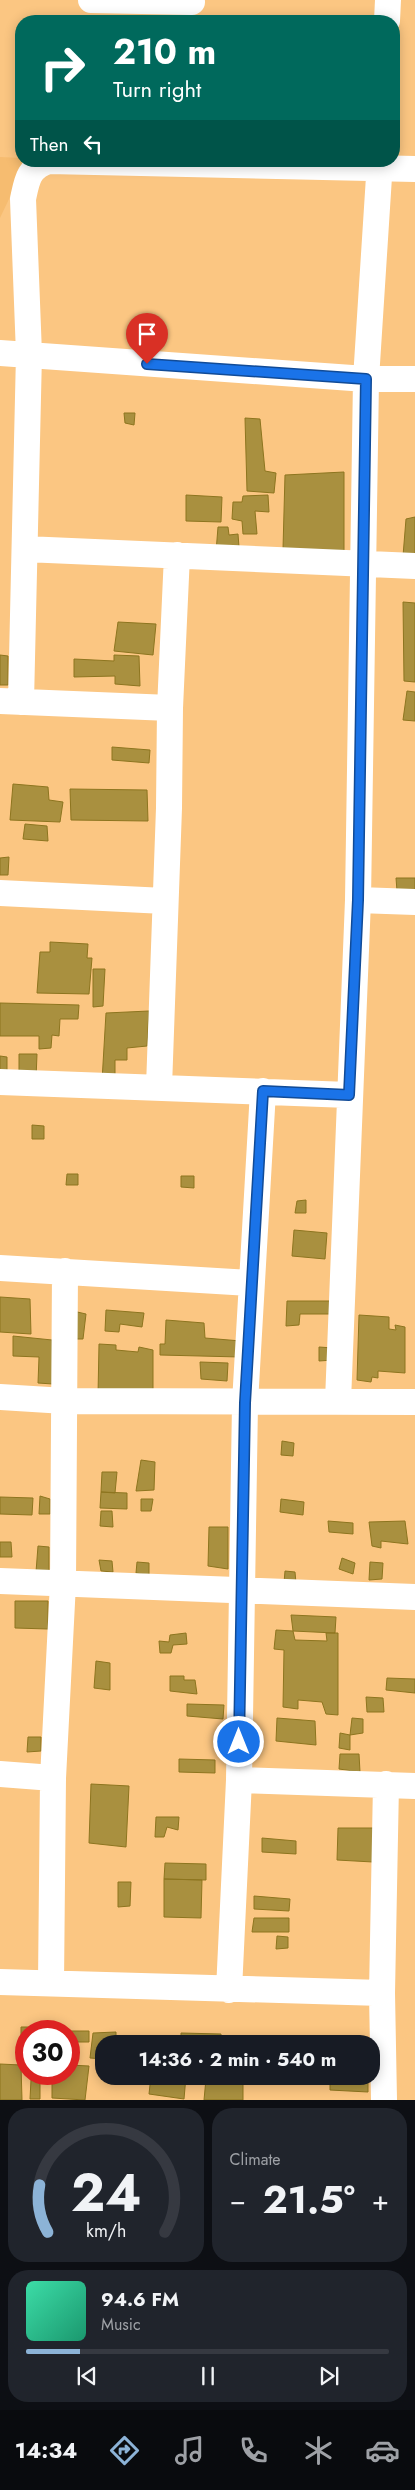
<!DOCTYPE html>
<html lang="en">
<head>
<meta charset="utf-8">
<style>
  :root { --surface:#171b24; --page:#20242c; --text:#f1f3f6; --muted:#9ea1a6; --line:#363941; --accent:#8cb3d7 }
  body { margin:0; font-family:Jost,sans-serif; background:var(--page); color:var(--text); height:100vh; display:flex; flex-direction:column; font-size:19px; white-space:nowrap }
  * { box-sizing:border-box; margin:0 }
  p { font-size:16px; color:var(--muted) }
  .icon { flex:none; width:28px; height:28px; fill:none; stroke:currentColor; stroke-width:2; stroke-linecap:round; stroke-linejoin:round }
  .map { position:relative; height:2100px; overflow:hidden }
  .sheet { display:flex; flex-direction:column; gap:8px; padding:8px; background:#0d0f14; flex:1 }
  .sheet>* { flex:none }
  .banner { position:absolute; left:15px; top:15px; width:385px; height:152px; border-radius:20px; box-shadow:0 2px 12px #0003; background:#00695c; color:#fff; overflow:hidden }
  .speed { position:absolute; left:15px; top:2020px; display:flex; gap:10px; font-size:25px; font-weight:700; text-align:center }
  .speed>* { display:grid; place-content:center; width:65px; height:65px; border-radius:50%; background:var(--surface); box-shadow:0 2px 12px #0003; line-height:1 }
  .speed .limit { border:8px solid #d22; background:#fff; color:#111 }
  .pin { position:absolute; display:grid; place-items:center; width:42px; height:42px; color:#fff; margin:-51px -21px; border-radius:50% 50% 50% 0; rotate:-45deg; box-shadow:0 0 5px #0007 }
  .pin .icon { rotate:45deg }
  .me { position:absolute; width:55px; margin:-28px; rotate:0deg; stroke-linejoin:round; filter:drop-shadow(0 0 4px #0008) }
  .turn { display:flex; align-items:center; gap:18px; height:105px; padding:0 15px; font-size:22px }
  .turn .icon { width:65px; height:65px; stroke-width:2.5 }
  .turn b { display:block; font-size:35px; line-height:42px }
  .then { display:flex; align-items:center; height:48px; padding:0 15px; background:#0003; gap:10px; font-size:19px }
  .big { font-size:38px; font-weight:700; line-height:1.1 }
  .sheet .widget { flex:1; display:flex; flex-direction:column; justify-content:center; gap:8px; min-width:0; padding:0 18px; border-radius:20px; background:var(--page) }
  .sheet .dial { align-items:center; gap:0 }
  .dial svg { height:130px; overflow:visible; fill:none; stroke:var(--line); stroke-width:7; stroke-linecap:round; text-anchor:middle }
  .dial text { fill:var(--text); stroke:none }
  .song { display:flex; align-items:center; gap:15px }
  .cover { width:60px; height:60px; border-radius:8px; background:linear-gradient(135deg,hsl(160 70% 55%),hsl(160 70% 35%)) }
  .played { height:5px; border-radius:2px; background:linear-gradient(90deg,var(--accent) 15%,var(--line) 15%) }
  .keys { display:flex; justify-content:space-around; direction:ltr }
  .heat { display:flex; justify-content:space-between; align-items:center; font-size:28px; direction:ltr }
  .sheet .tiles { flex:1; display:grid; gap:8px; grid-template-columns:1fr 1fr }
  .widget:last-child { grid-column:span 2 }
  .trip { position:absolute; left:95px; top:2035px; width:285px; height:50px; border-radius:20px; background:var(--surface); box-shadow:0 2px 12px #0003; font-weight:700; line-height:50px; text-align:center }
  .tabs { display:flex; height:80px; justify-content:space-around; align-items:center; background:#090b0e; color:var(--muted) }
  .tabs .icon { width:35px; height:35px }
  .tabs .current { color:var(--accent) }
  .tabs b { font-size:22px; color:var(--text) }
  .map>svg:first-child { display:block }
  .built { fill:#f6bc70 }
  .building { fill:#a9903f; stroke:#8d751f }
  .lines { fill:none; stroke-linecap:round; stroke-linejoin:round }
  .minor { stroke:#fff; stroke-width:26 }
  .route-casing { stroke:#114b97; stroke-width:12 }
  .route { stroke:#1a73e8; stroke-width:9 }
</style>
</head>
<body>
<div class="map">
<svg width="415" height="2100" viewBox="0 0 415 2100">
  <rect width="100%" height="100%" fill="#fbc682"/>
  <path class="built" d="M0,157l21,1v3h6l-27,57z"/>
  <path class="building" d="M124,413h11l-1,12 -9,-2z
    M245,418l15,1 5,52 11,2 -2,20 -27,-2z
    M344,472v79l-61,-2 2,-74z
    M186,495l36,2 -1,25 -35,-1z
    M268,495l1,17 -14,-1 2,23h-14l-1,-13 -10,-2 1,-17h9l1,-6z
    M415,517v38l-12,1 3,-37z
    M218,527h10l1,8 9,-1 1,13 -23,5z
    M403,602l12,1v79l-11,-1z
    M118,622l38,2 -3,31 -39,-4z
    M0,655l8,1v29h-8z
    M114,655l25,1 1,30 -25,-2v-8l-41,1v-18l40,2z
    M407,691l8,1v29l-12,-1z
    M112,747l38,3 -1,13 -37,-3z
    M13,784l35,3 1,13 14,2 -3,20 -50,-2z
    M70,789l77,1 1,31 -77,-1z
    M25,824l22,2 1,15 -25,-2z
    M9,857l-1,18h-8v-17z
    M396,878h19v13h-18z
    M50,942l38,2 -1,14h5l-3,36 -52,-1 3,-41h10z
    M93,969h12l-2,37 -10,1z
    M0,1003l79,2 -1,14h-18l-1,17 -7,-1 -1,13 -12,1v-13h-39z
    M149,1011l-2,35 -20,2v12h-12v21h-13l4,-68z
    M19,1054h18l-1,25 -17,-1z
    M0,1056l7,1v21l-7,-1z
    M32,1125l12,1v13h-12z
    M67,1174h11v11h-12z
    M181,1176h13v12l-13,-1z
    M306,1200v13h-11l2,-12z
    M294,1230l33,3 -2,26 -33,-3z
    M0,1297l30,2 1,35 -31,-2z
    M287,1301h48l1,13h-36l-1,11 -13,1z
    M106,1310l38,3 -2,14 -22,-3 -1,8 -14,-1z
    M73,1311l13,3 -3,25h-11z
    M359,1315l30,2v12l7,1 -1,-5 10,2v46l-27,-2v7l-6,-1 -1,5 -14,-2z
    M166,1320l38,3 1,15 36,3 -1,16 -80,-2v-11h5z
    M13,1336l39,4 1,44 -15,-1 1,-26 -26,-1z
    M99,1344l17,1v5l22,2 1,-5 14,3v47l-55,-2z
    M319,1347l14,1v12l-14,1z
    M200,1362l28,1 -1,18 -26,-2z
    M282,1441l12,2 -1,13 -12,-1z
    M141,1460l14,2 -1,28 -18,1z
    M102,1472h15l-2,21 -14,-1z
    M101,1492l26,1v16l-27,-1z
    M40,1496l10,3v15h-11z
    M0,1497l33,1 -1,17 -32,-1z
    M141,1499h12l-2,12h-10z
    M281,1499l23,3 -1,13 -23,-3z
    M101,1511h11l1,16 -13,-1z
    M328,1521l25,2v11l-24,-2z
    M405,1521l3,23 -27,-3v7l-9,-2 -3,-24z
    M209,1527h19v42l-20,-3z
    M0,1542h11l1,15h-12z
    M38,1546l11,1v25h-13z
    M342,1558l13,5 -2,11 -14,-5z
    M99,1560l13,1 1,11 -12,-1z
    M137,1562l12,1v12l-13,-2z
    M370,1562l13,1 -1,16 -13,1z
    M285,1571l10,1 1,11h-12z
    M15,1601h33v28l-33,-1z
    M291,1615l45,2 -1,16 -42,-2z
    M276,1630l17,1 2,9 32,1 -1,-8h12v82l-12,-1 -4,-12 -24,-2v9l-15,-2 1,-57 -10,-1z
    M186,1633l1,11 -14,1 -2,8h-11l-1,-12 10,1 1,-7z
    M96,1661l14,2v27l-16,-2z
    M170,1676h14v4h11l2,14 -27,-3z
    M387,1678l28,1v14l-29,-3z
    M366,1697l17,1 1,14h-17z
    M187,1704l37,1 -1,14 -36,-3z
    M277,1718l38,3 1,24 -40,-4z
    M352,1718l11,1v14l-13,2z
    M340,1733l10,2v15l-11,-2z
    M28,1737h13v14l-14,1z
    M340,1754h19l1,18 -21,-3z
    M179,1759l36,1v13l-36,-1z
    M91,1784l38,2 -3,61 -37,-4z
    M156,1817h23l-1,13 -11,-3 -3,10h-9z
    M338,1828h36l-1,34 -36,-2z
    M262,1838l34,3v13l-34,-2z
    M165,1863l41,1v16l-42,-1z
    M164,1879l38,1 -1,38 -37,-1z
    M118,1882h13l-1,24 -12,1z
    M254,1896l36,3 -1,12 -35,-2z
    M254,1918h35v14h-37z
    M277,1936l11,1v11l-12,1z
    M21,2027h10v4h-5v10h-5z
    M64,2031h25v11h-20v-11z
    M116,2032v12h-12v15l-14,-1 3,-25z
    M181,2033l40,1v10h-40z
    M273,2038l11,2 1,4h-12z
    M325,2038h15l1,6h-16z
    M0,2064l21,1 1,35h-22z
    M69,2065l20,1 -4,34 -33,-2v-24h17z
    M151,2076h35l-2,23 -35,-5z
    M330,2076h38v16l-38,-2z
    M206,2079l37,3v18h-39z
    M31,2080l9,1v18h-10z"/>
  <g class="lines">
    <path class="minor" d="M91,0l101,2
      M387,21l1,-21
      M0,353l366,26h49
      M25,549l390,17
      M0,701l170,7
      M21,702l8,-348 -6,-155c4,-19 5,-31 26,-38l366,8
      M0,893l165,8
      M358,900l57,2
      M0,1082l349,13
      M159,1087l10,-279 1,-100 7,-153
      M0,1268l250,15
      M0,1397l65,4 350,1
      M338,1401l20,-501 8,-521 14,-218
      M0,1581l415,16
      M0,1774l53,4
      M239,1780l176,6
      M0,1982l382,11
      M51,1983l2,-205 10,-195 2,-312
      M229,1990l10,-210 6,-377 18,-312
      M384,2100l-2,-107 4,-209"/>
  </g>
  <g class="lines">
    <defs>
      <path id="route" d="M147,364l219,15 -8,521 -9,195 -86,-4 -18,312 -6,339"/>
    </defs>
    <use href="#route" class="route-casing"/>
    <use href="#route" class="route"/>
  </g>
</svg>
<div class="speed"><div class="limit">30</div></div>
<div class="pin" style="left:147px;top:364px;background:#d93025"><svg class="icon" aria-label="arrive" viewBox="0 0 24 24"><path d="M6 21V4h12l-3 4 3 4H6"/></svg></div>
<svg class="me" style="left:239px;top:1742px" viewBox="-20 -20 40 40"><circle r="17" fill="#1a73e8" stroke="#fff" stroke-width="3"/><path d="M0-11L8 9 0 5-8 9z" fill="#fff"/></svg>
<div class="trip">14:36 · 2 min · 540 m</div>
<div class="banner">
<div class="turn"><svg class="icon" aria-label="right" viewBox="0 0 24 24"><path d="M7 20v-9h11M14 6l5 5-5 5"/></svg><div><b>210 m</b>Turn right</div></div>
<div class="then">Then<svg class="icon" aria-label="left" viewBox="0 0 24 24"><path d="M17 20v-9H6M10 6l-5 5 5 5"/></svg></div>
</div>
</div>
<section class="sheet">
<div class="tiles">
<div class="widget dial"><svg viewBox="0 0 100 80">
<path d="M14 69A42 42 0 1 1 86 69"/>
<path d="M14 69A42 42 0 0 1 9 40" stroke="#8cb3d7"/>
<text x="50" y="56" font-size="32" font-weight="700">24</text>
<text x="50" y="72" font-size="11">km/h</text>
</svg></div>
<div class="widget"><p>Climate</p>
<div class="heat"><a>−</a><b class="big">21.5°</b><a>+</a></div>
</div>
<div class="widget">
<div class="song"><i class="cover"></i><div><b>94.6 FM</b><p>Music</p></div></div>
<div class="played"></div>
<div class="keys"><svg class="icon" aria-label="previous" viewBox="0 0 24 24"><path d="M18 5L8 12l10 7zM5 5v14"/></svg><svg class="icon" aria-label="pause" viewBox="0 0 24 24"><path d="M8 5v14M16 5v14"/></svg><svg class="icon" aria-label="next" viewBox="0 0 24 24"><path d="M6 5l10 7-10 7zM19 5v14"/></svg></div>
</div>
</div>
</section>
<nav class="tabs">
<b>14:34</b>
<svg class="icon current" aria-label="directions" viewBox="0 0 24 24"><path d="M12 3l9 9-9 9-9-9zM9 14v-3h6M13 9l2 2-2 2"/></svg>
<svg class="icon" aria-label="music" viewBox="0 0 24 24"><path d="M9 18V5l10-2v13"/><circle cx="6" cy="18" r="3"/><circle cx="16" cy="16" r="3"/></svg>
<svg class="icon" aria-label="phone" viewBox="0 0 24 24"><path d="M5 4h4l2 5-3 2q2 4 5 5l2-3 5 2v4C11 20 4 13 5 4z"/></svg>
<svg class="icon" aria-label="climate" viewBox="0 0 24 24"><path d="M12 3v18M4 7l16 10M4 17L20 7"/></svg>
<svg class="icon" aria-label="car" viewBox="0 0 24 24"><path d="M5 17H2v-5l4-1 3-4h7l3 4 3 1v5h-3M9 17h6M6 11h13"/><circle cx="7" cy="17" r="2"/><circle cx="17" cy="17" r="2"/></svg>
</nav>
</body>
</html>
